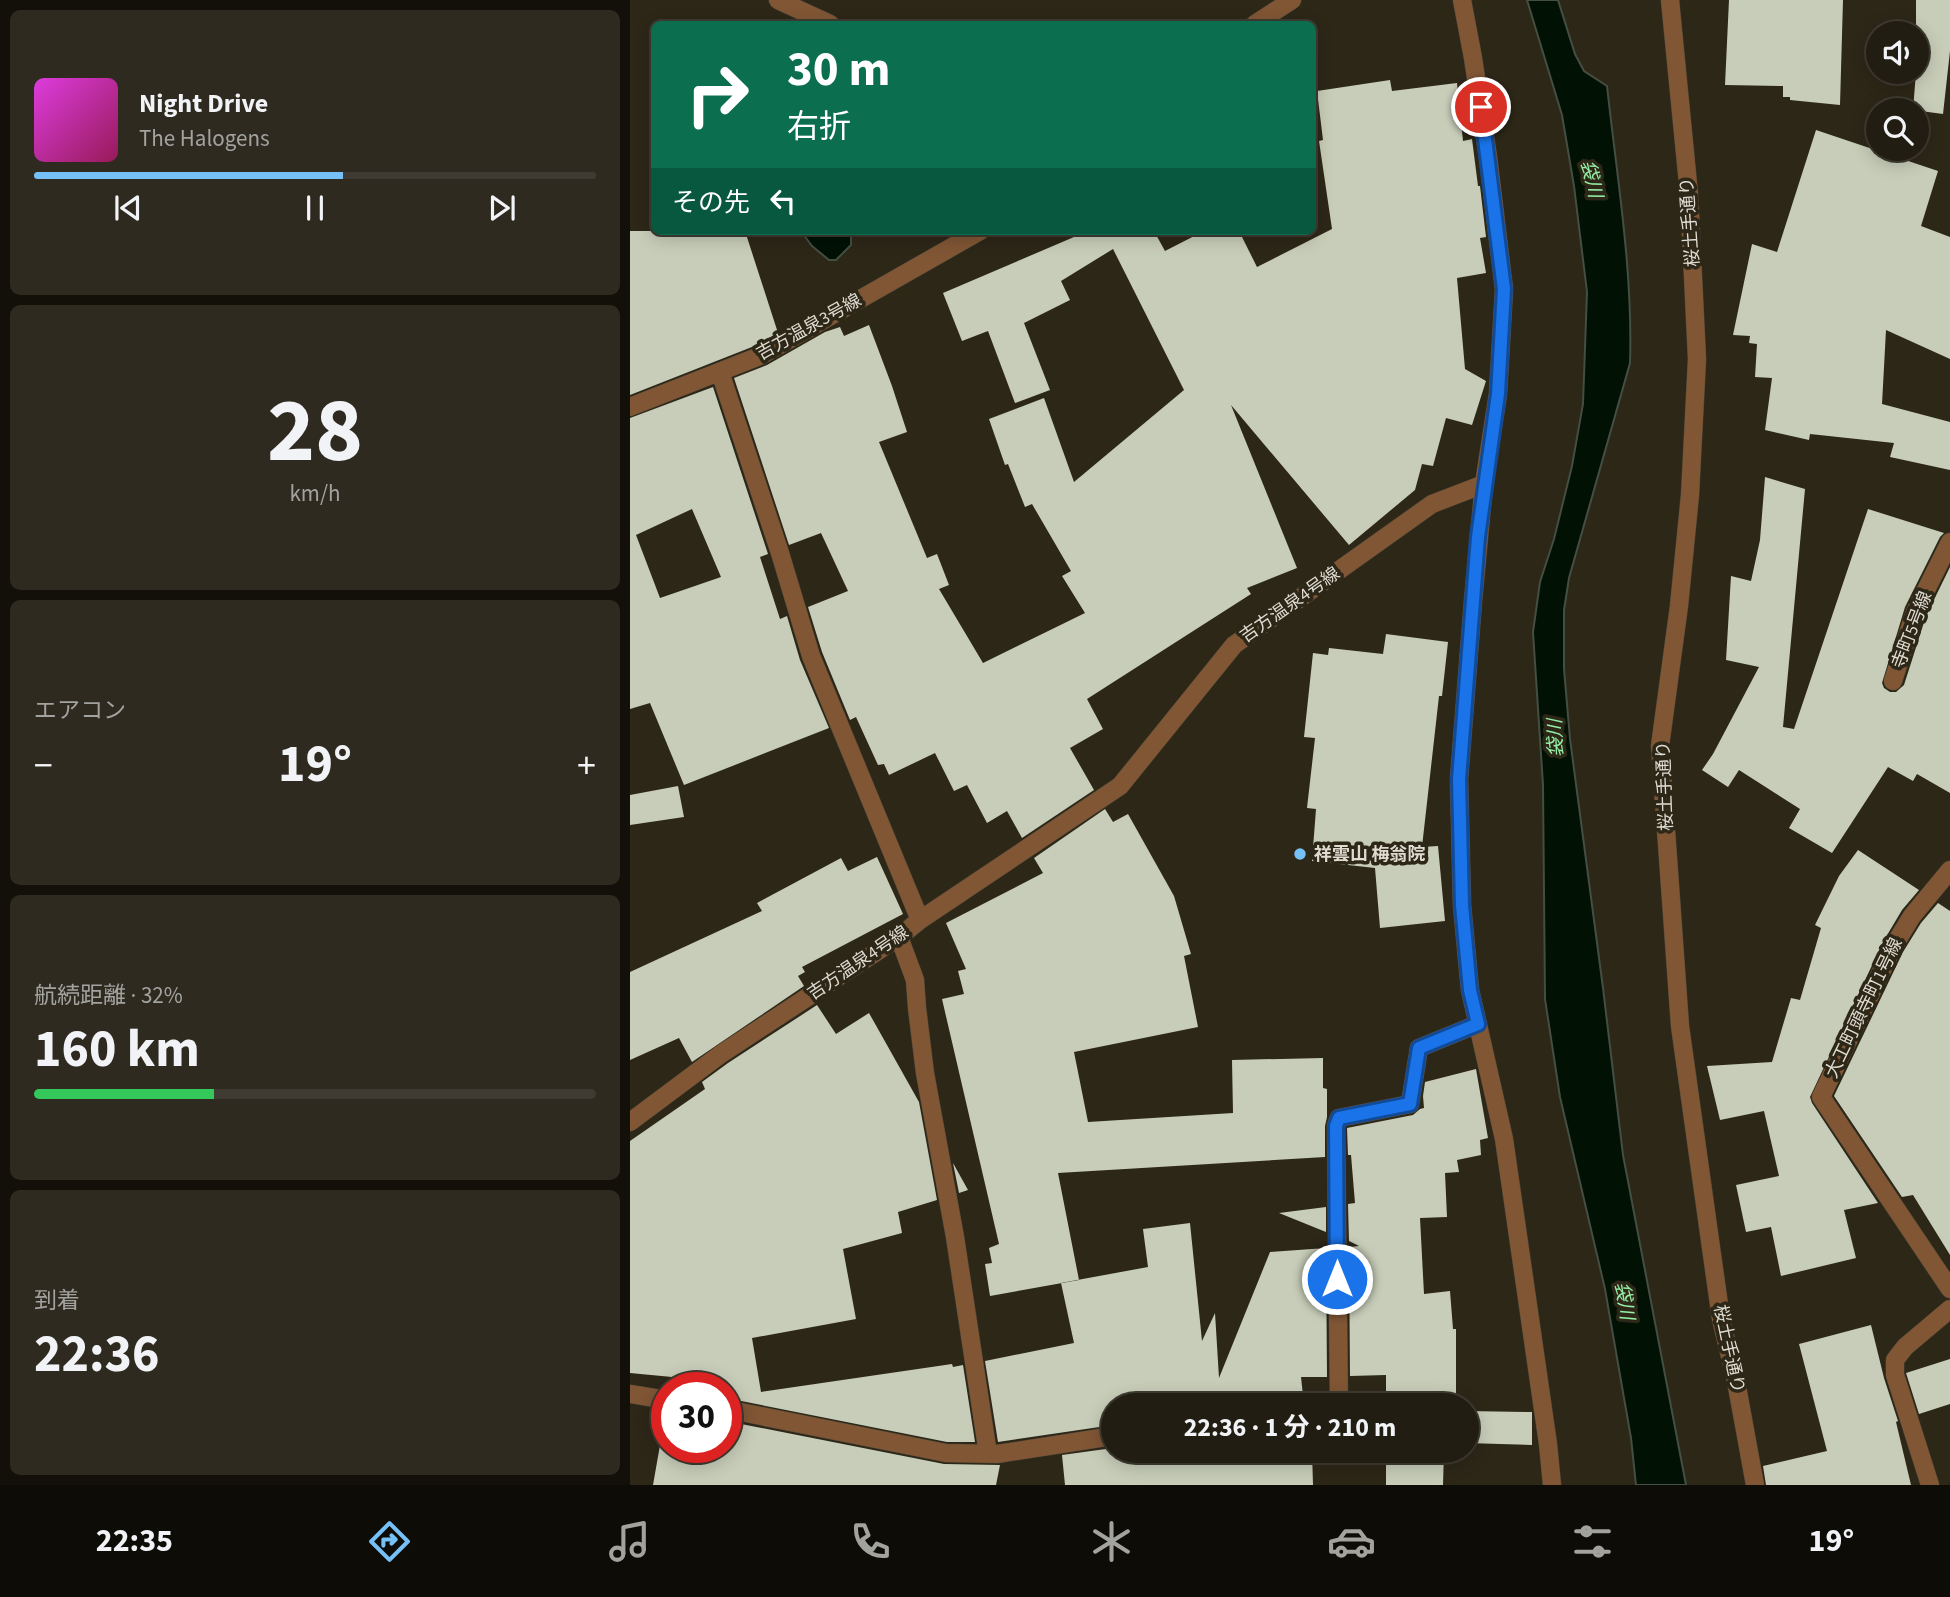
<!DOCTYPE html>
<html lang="ja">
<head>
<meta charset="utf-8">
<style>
  :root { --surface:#221d12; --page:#2e2a20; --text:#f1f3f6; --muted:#a2a29f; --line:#3f3b32; --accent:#75c0f6 }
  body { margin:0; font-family:"Source Sans 3","Noto Sans JP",sans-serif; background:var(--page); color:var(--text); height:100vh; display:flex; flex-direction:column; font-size:26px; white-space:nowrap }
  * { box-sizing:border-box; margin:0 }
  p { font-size:23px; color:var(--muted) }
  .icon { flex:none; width:38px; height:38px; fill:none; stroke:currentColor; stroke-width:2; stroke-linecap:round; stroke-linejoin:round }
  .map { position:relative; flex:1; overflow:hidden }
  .details { display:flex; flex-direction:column; gap:10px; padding:10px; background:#13100a; width:630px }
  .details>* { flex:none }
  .guide { position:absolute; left:21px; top:21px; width:665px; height:214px; border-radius:10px; box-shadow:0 4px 18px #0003,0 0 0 2px var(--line); background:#0b6e4f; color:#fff; overflow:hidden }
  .controls { position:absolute; left:1236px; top:21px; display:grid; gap:14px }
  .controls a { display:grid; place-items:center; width:63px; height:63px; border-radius:50%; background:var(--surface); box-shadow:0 4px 18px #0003,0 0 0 2px var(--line); font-size:35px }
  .speed { position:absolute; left:21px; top:1372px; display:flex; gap:14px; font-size:35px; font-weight:700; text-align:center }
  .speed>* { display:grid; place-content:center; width:91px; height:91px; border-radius:50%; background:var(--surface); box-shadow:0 4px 18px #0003,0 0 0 2px var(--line); line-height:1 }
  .speed .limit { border:10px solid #d22; background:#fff; color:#111 }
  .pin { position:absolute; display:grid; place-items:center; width:60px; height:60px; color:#fff; margin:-30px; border:4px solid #fff; border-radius:50%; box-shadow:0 2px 7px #0007 }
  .me { position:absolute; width:77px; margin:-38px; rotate:0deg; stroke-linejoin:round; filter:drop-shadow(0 0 5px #0008) }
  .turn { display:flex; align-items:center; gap:24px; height:147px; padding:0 21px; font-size:32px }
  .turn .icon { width:91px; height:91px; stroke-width:2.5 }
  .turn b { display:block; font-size:49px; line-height:60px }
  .then { display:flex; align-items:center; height:66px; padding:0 21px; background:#0003; gap:14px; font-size:26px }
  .big { font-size:52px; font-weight:700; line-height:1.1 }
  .details .widget { flex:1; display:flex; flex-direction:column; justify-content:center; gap:10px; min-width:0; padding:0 24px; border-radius:10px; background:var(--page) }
  .details .dial { align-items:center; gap:0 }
  .dial b { font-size:91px; line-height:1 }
  .song { display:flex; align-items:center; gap:21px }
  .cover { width:84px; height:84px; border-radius:10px; background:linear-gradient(135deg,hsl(300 70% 55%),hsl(330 70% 35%)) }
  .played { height:7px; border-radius:4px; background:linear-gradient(90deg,var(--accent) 55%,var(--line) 55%) }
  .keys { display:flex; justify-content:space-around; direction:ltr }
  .heat { display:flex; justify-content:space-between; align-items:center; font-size:38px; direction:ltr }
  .charge { height:10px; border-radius:5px; background:linear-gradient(90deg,#34c759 32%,var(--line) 0) }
  .trip { position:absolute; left:471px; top:1393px; width:378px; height:70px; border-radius:35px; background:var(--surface); box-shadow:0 4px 18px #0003,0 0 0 2px var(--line); font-weight:700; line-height:70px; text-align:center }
  .menu { display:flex; height:112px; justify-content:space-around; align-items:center; background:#0e0c07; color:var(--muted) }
  .menu .icon { width:49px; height:49px }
  .menu .on { color:var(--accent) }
  .menu b { font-size:32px; color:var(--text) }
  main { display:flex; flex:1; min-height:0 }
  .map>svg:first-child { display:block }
  .water { fill:#011104; stroke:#444e42; stroke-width:2 }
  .building { fill:#c8cdb9; fill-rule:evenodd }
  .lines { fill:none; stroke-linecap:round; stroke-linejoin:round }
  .minor-casing { stroke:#494436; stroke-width:19 }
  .tertiary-casing { stroke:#494436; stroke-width:19 }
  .minor { stroke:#805635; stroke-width:18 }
  .tertiary { stroke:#805635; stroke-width:18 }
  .route-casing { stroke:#114b97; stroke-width:18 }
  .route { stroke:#1a73e8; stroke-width:12 }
  .poi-dot { fill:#75c0f6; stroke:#2d2718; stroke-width:2.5 }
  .labels { text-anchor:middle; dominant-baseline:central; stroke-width:7; stroke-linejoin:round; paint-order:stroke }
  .street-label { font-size:18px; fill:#dfdbd1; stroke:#2d2718 }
  .poi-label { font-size:18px; font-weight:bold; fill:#dfdbd1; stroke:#2d2718; text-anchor:start }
  .water-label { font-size:19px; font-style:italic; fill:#95f0a7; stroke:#2d2718 }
</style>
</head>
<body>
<main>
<section class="details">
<div class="widget">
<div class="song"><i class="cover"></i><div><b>Night Drive</b><p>The Halogens</p></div></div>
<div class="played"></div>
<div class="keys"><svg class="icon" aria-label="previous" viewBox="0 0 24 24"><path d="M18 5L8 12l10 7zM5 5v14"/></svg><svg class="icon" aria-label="pause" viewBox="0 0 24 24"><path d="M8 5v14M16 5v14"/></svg><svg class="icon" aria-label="next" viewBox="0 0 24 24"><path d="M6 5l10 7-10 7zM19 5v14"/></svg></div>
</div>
<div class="widget dial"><b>28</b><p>km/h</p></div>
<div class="widget"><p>エアコン</p>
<div class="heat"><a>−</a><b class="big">19°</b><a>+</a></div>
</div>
<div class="widget"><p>航続距離 · 32%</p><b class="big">160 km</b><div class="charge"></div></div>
<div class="widget"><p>到着</p><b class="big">22:36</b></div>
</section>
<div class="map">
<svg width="1320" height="1485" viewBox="0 0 1320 1485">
  <rect width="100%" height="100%" fill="#2d2718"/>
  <path class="water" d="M897,0h31l17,54 9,17 23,15c10,92 26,184 23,277l-61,215 -5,32v59l6,70 33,249 20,167 63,330h-50l-5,-47 -26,-149 -45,-192 -15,-98 -2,-214 -10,-153 7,-50 14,-43 18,-73 11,-62 4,-112 -13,-106 -12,-71z
    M171,231h50v14l-15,15h-7l-17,-14z"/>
  <path class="building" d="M1099,0h114l-3,105 -50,-5v-3h-7v-11l-58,-1z
    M1286,0h34v51l-7,63 -30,-4 3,-38z
    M760,80l2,11 65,-8 6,58 9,-2 6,47h2l6,51 -6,1 6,35 -29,5 8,91 21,12 -14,44 -26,-7 -13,48 -11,-2 -7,26 -66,55 -118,-140 66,163 -50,20 4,6 -164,105 16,30 -33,19 24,42 -72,48 -15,-27 -20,12 -20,-38 -13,6 -19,-38 -46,22 -5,-11 -6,1 -22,-48 -6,3 -28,-68 -14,-45 40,-16 -27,-58 -32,12 -55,-167 33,-13 58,-33 15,-5 4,9 25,-11 23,61 15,46 -28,10 48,116 10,-4 12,31 -10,4 44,74 102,-50 -23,-37 9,-5 -39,-67 -7,3 -17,-43 -3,1 -16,-46 55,-21 30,84 110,-92 -71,-141 -52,32 9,19 -46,23 26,67 -35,13 -27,-72 -26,10 -19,-48 145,-62h66l11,20 39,-20h35l18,36 75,-38 -13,-88 4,-1 -6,-49z
    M1186,130l122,41 -17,55 29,11v122l-64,-29 -4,74 68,18v48l-60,-13 4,-14 -84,-9 -1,6 -44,-10 7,-52 -17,-1 2,-33 -8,-1 1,-7 -17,-1 19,-91 25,8z
    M0,231h115l33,102 -21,12 -127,50z
    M83,387l55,167 -8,3 20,62 7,-3 13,44 29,68 -145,57 -34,-82 -20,6v-291zM62,509l29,68 -61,21 -24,-63z
    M1135,477l40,12 -22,238 11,2 74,-220 76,24 -4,4 -35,70 -23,76 2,5 6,4h6l8,-7 22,-69 24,-49v226l-33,-19 -4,7 -25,-14 -56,86 -43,-25 11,-19 -61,-39 -11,17 -26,-17 11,-16 46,-87 -33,-7 5,-84 20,5 9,-41z
    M756,634l62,8 -6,54h-3l-17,151 16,-1 7,75 -65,7 -5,-60 -63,-7 4,-52 -9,-1 8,-70 -11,-1 9,-84 15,2 1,-7 54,6z
    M48,786l6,31 -54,8v-30z
    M475,809l8,13 15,-8 46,82 17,58 -7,2 14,71 -124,25 14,70 145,-9 -1,-53 91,-2v30l4,1v28l-2,9v31l-267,16 21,107 -89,16 -5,-32 7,-1 -3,-15 10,-4 -57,-245 22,-5 -6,-23 8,-2 -20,-46 97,-50 -9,-15z
    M1228,850l61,40 -17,20 -19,32 -73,155 2,6 66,100 -34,7 12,48 -75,18 -10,-49 -25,5 -10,-47 43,-9 -15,-65 -44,9 -13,-54 65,-4 19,-64 9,2 21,-72 -6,-3 24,-49z
    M247,857l26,57 -101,53 3,5 -7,4 6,10 -112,76 -13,-24 -49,22v-88l132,-61 -5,-8 84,-45 7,13z
    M1308,903l12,8v344l-37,-60 -11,2 -68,-101 69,-144 18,-29z
    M187,1005l19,29 33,-21 50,89 18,98 -39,12 4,21 -59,16 13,70 -104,19 9,54 191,-28 1,3 10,-2 12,77h-28l-221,-44v-10h-56l2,-11 -42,-4v-232l75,-52 -3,-7 26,-19z
    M846,1069l12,69 -8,2 1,15 -24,5 2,12 -14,1 2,44 -27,1 4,76 26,-3 3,38h3v76h-70v-30l-36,1 -1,-129 10,-1 -10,-5 -1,-37 7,-1 -4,-48h-3l-1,-27 66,-13 7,-6 4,-1 -1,-12 2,-14z
    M323,1163l15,27 -9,3z
    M696,1207v25l-47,-19z
    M560,1223l12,118 13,-28 4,65 51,-126 56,-4 1,129h-26l3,28h-191v20l-115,17 -13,-81 89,-18 -13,-60 87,-16 -5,-38z
    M1241,1325l13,53 14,43 -2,1 15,63h-145l-3,-19 64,-15 -28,-107z
    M1320,1359v45l-31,10 -13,-41z
    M36,1411l1,36h59v-26l218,43 56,1 -4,20h-343z
    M836,1411l66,1v33l-66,-2z
    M483,1448v3h199l1,34h-248l-3,-30z
    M756,1451h58l-1,34h-57z"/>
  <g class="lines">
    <defs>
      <path id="minor" d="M1040,0l19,194 8,165 -7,136 -11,111 -19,140 20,280 41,293 15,62 19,104
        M625,24l37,-24
        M90,372l60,181 31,103 109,264
        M0,407l132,-52 218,-124
        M854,484l-11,117 -14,178 3,126 8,85 34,149 44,305 4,41
        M1263,681l22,-69 35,-70
        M1320,870l-38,46 -19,31 -72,150 129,192
        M269,937l16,43 2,28 8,65 30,164 33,217
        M0,1122l91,-68 178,-117 21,-17 200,-134 114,-141 198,-141 52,-20 14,-90 6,-105 -16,-132 -15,-99 -11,-58
        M0,1394l37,6
        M709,1405l-3,-279 3,-8 71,-14 9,-56 59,-24
        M96,1409l220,44 51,1 116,-18
        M1300,1485l-35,-110v-15l10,-13 45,-38"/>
      <path id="tertiary" d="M148,0l52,24"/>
    </defs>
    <use href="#minor" class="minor-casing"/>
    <use href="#tertiary" class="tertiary-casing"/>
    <use href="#minor" class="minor"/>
    <use href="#tertiary" class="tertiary"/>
  </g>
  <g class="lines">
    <defs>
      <path id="route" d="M707,1279l-1,-153 3,-8 71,-14 9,-56 59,-24 -8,-34 -8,-85 -3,-126 19,-242 20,-143 6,-105 -23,-182"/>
    </defs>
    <use href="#route" class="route-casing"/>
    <use href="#route" class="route"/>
  </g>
  <circle class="poi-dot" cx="670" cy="854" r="7"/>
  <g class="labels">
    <g class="street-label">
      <text transform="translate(1060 222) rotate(-94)">桜土手通り</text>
      <text transform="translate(179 327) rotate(-29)">吉方温泉3号線</text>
      <text transform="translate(660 605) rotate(-35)">吉方温泉4号線</text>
      <text transform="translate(1282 630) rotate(-69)">寺町5号線</text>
      <text transform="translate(1035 786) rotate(-92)">桜土手通り</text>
      <text transform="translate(228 963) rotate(-34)">吉方温泉4号線</text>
      <text transform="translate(1234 1008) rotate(-64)">大工町頭寺町1号線</text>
      <text transform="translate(1099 1349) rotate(78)">桜土手通り</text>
    </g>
    <g class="poi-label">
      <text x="684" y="854">祥雲山 梅翁院</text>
    </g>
    <g class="water-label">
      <text transform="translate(961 179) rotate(77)">袋川</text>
      <text transform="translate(926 738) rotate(-92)">袋川</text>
      <text transform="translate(994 1301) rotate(81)">袋川</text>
    </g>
  </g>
</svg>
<div class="controls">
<a><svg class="icon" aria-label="sound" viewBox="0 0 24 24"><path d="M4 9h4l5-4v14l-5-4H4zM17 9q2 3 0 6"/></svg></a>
<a><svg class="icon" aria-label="search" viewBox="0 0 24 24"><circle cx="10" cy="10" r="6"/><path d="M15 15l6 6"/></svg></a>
</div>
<div class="speed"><div class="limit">30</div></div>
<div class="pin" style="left:851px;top:107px;background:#d93025"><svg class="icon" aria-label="arrive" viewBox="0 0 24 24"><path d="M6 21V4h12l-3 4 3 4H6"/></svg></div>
<svg class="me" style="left:707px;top:1279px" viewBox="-20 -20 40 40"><circle r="17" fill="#1a73e8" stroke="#fff" stroke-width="3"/><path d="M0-11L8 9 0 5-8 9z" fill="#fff"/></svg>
<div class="trip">22:36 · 1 分 · 210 m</div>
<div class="guide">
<div class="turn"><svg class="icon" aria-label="right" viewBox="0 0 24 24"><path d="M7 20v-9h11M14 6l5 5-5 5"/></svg><div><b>30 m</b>右折</div></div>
<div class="then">その先<svg class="icon" aria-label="left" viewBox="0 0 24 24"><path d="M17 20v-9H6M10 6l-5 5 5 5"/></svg></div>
</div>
</div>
</main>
<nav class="menu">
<b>22:35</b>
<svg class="icon on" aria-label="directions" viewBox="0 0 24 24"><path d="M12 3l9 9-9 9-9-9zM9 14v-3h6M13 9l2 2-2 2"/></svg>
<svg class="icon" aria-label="music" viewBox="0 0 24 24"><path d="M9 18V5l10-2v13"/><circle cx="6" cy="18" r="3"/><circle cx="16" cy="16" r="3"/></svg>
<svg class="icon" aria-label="phone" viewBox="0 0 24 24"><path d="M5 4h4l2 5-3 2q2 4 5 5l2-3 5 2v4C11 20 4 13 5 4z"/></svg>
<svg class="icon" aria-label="climate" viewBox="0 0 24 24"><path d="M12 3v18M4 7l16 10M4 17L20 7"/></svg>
<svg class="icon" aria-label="car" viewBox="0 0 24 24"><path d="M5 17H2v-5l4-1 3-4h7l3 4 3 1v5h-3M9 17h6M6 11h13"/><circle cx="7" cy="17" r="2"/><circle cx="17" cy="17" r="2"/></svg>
<svg class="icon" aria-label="filters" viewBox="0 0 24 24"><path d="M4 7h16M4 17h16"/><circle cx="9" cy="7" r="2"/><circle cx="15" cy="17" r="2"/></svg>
<b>19°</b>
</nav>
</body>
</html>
